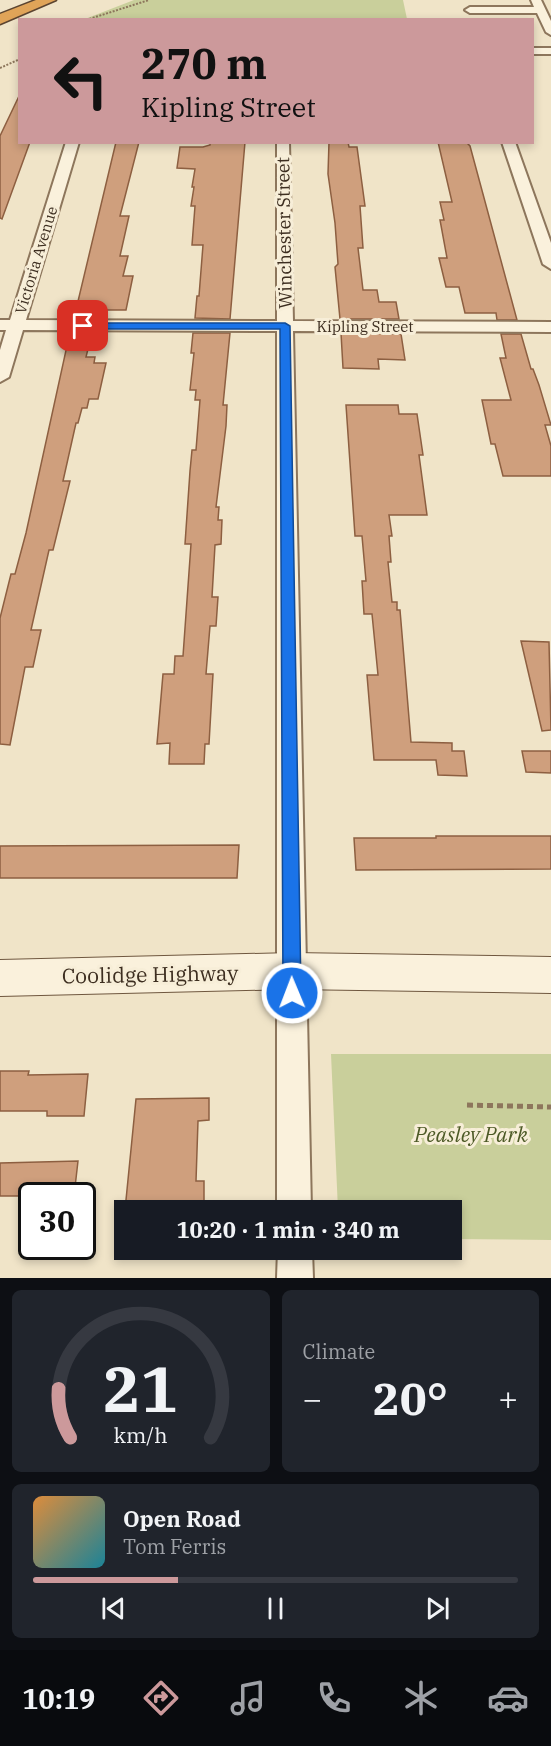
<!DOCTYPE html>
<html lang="en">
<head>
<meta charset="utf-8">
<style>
  :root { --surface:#171b24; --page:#20242c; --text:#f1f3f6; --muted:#9ea1a6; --line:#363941; --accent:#cc999b }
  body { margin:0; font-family:"IBM Plex Serif",serif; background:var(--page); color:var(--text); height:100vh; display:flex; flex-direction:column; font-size:22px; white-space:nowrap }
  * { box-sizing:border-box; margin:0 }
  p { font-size:20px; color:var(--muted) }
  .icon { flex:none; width:33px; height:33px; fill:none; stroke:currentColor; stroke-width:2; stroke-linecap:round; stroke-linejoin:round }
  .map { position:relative; height:1278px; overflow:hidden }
  .details { display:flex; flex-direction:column; gap:12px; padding:12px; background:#0d0f14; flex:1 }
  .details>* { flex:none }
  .banner { position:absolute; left:18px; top:18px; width:516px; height:126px; border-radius:0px; box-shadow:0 3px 9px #0003; background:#cc999b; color:#111; overflow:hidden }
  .speed { position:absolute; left:18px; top:1182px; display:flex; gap:12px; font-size:30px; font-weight:700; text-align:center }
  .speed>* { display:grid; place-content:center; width:78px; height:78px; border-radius:50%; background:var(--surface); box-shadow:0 3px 9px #0003; line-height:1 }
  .speed .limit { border:3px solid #111; border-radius:9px; background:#fff; color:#111 }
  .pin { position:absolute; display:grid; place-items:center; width:51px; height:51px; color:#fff; margin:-26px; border-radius:12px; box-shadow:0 3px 9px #0006 }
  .me { position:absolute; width:66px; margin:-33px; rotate:359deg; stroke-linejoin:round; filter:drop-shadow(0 0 4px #0008) }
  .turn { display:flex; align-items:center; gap:21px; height:126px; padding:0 24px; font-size:27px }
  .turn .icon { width:78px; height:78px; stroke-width:2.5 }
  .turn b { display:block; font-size:42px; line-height:51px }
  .big { font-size:45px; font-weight:700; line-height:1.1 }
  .details .card { flex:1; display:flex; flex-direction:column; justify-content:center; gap:9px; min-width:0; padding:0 21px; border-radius:9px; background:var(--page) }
  .details .dial { align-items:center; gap:0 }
  .dial svg { height:156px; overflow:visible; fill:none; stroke:var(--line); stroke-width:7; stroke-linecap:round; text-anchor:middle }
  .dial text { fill:var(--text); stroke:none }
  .song { display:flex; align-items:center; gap:18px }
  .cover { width:72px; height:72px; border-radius:9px; background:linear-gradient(135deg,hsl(30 70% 55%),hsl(190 70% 35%)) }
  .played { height:6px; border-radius:3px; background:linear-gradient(90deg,var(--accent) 30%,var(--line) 30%) }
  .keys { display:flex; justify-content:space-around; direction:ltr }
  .heat { display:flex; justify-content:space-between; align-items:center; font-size:33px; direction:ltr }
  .details .tiles { flex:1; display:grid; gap:12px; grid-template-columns:1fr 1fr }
  .card:last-child { grid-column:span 2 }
  .trip { position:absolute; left:114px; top:1200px; width:348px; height:60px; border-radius:0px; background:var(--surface); box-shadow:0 3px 9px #0003; font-weight:700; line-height:60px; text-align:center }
  .tab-bar { display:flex; height:96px; justify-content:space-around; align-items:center; background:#090b0e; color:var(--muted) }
  .tab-bar .icon { width:42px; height:42px }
  .tab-bar .current { color:var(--accent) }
  .tab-bar b { font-size:27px; color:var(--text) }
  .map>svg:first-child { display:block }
  .green { fill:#c9cf9b }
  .building { fill:#cf9f7d; stroke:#8d5f41; stroke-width:1.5 }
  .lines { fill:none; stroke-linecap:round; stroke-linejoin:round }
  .minor-casing { stroke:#8d765c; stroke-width:4 }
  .secondary-casing { stroke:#6f573f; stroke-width:2 }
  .motorway-casing { stroke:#5b4430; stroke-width:3 }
  .path-far1 { stroke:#8d765c; stroke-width:2; stroke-dasharray:2 1.5; stroke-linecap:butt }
  .path { stroke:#8d765c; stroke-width:5; stroke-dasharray:6 4; stroke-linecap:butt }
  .minor { fill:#faf1dc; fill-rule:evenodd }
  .secondary { fill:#faf1dc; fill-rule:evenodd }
  .motorway { fill:#e0a458; fill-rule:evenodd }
  .route { fill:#1a73e8; stroke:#114b97; stroke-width:1.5 }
  .labels { text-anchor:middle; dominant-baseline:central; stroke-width:6; stroke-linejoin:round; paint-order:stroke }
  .far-street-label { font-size:15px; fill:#3d2e20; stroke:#f7eed8 }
  .street-label { font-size:18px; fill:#3d2e20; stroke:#f7eed8 }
  .near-street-label { font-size:21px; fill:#3d2e20; stroke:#f7eed8 }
  .near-park-label { font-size:21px; font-style:italic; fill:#4d5a26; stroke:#f7eed8 }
</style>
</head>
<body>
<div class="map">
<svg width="551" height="1278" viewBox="0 0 551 1278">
  <rect width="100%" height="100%" fill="#f0e4c8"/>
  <path class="green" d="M134,0h269l4,19h-322z
    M331,1054h220v186l-99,-1v-29h-114z"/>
  <path class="building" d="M20,94v48h10l-28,77 -2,-1v-82z
    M116,142h23l-19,74h9l-9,40h8l-5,20h10l-7,34h-29l-2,8h-21z
    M210,142h35l-15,177 -35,-1 2,-22h2l4,-51h-11l3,-39h-4l3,-19h-2l3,-18 -18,-1 3,-21h23l7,-2z
    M329,142h19l1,5h8l8,59h-5l3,42h-5l5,42h14l2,12h17l3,17h-59l-5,-52 3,-3 -3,-41 -7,-49z
    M438,142h28l4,4 47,174h-20l-1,-7h-31l-6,-26h-13l-7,-29h8l-7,-38h4l-4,-18h12z
    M70,332l22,1 -6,24h9l-1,6h12l-8,36h-9l-2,9h-5l-4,15h-2l-13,58h7l-17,69h-4l-18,80h10l-8,37h-8l-15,78 -10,-1v-126l11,-44h4l11,-41z
    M193,333h37l-7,72h4l-1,21 -10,81h3l-1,13h4l-1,24 -6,1 -3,52h6l-2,29h-6l-4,48h7l-4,70h-4l-1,20h-35l1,-21 -13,1 6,-70h11l1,-18h8l8,-112h-6l5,-73 2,-21h4l4,-50h-5l1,-10h-6l4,-37h-3z
    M341,333l60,1 4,26 -27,-1 1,10 -36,-1z
    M501,334h20l10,35h2l6,16 12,40h-6l6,21v30h-48l-8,-32h-4l-9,-44h29l-11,-42h6z
    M346,405h52l1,9h18l6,41h-4l8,60h-38l3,21h-3l2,26h-3l4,40h5v8h3l11,132 41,1v8h12l3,25 -29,-1 -2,-15h-62l-7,-85h11l-6,-61h-8l-2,-33h4l-4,-45h-7z
    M521,641l28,1 2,88 -9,1z
    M522,751h29v22l-25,-1z
    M436,836h115v33l-195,1 -2,-32h82z
    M239,845l-2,33h-237v-32z
    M0,1071h29l-1,4 60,-1 -4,42h-37v-5h-47z
    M209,1098v22l-11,1 -2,60h8v22l-7,1v6h-72l11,-111z
    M78,1161l-4,35h-74v-33z"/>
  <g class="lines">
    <defs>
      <path id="minor" d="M531,0h10l10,21v14l-5,-3 -9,-19h-67l-5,-3 5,-3h64z
        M532,48h19v6h-19z
        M66,142h13l-53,178 251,1v-179h12l4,179 258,1v10l-258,-1 18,879h-34v-879l-254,-1 -14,47 -9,5v-32l6,-20h-6v-10h10z
        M502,142h13l36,101v26l-8,-5z
        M278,1250h34l1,28h-36z"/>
      <path id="secondary" d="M292,953l259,4v36l-259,-4 -292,7v-36z"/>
      <path id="motorway" d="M36,0h20l-56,24v-10z"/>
    </defs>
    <use href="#minor" class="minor-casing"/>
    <use href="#secondary" class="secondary-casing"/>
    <use href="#motorway" class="motorway-casing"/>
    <path class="path-far1" d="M86,20l63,-20
      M0,68l20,-9"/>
    <path class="path" d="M467,1105l84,2
      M341,1208l30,1"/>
    <use href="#minor" class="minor"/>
    <use href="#secondary" class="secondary"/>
    <use href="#motorway" class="motorway"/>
  </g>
  <path class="route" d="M285,323l5,3 11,667 -2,6 -7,2 -6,-2 -3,-6 -3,-664h-197l-5,-3 5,-3z"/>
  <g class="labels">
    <g class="far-street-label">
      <text transform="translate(36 260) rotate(-73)">Victoria Avenue</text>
      <text x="365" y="326">Kipling Street</text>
    </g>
    <g class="street-label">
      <text transform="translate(284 233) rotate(-91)">Winchester Street</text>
    </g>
    <g class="near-street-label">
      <text transform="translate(150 974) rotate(-1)">Coolidge Highway</text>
    </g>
    <g class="near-park-label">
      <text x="471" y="1134">Peasley Park</text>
    </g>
  </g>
</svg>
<div class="speed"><div class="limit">30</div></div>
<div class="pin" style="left:83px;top:326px;background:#d93025"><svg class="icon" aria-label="arrive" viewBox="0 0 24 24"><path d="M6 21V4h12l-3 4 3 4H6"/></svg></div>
<svg class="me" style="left:292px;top:993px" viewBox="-20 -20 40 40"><circle r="17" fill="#1a73e8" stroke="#fff" stroke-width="3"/><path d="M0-11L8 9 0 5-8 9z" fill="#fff"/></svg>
<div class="trip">10:20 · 1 min · 340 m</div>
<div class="banner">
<div class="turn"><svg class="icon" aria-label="left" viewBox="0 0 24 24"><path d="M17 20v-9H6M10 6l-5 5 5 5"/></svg><div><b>270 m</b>Kipling Street</div></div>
</div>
</div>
<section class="details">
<div class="tiles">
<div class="card dial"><svg viewBox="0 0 100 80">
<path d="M14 69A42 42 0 1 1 86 69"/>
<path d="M14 69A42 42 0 0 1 8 44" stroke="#cc999b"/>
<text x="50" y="56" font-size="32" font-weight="700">21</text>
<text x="50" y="72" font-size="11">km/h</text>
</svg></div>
<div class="card"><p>Climate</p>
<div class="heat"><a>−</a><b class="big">20°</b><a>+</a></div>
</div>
<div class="card">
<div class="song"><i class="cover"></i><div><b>Open Road</b><p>Tom Ferris</p></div></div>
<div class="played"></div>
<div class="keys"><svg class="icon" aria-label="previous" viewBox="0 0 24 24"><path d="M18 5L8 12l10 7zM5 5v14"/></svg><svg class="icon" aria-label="pause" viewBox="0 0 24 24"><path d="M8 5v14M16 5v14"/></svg><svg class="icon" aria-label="next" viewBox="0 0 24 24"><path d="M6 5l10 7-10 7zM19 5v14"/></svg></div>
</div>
</div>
</section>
<nav class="tab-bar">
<b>10:19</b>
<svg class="icon current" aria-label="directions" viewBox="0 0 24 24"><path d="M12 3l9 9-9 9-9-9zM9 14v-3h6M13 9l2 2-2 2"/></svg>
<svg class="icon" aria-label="music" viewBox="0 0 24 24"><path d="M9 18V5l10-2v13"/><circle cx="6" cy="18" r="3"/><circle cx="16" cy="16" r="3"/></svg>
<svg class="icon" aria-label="phone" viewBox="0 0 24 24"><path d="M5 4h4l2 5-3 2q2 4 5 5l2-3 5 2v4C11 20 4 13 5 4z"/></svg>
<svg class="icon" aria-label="climate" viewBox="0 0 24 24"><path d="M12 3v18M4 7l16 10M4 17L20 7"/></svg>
<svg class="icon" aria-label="car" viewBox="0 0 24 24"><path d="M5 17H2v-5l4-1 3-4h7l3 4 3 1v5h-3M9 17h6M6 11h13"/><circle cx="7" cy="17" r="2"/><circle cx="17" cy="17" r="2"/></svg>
</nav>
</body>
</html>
